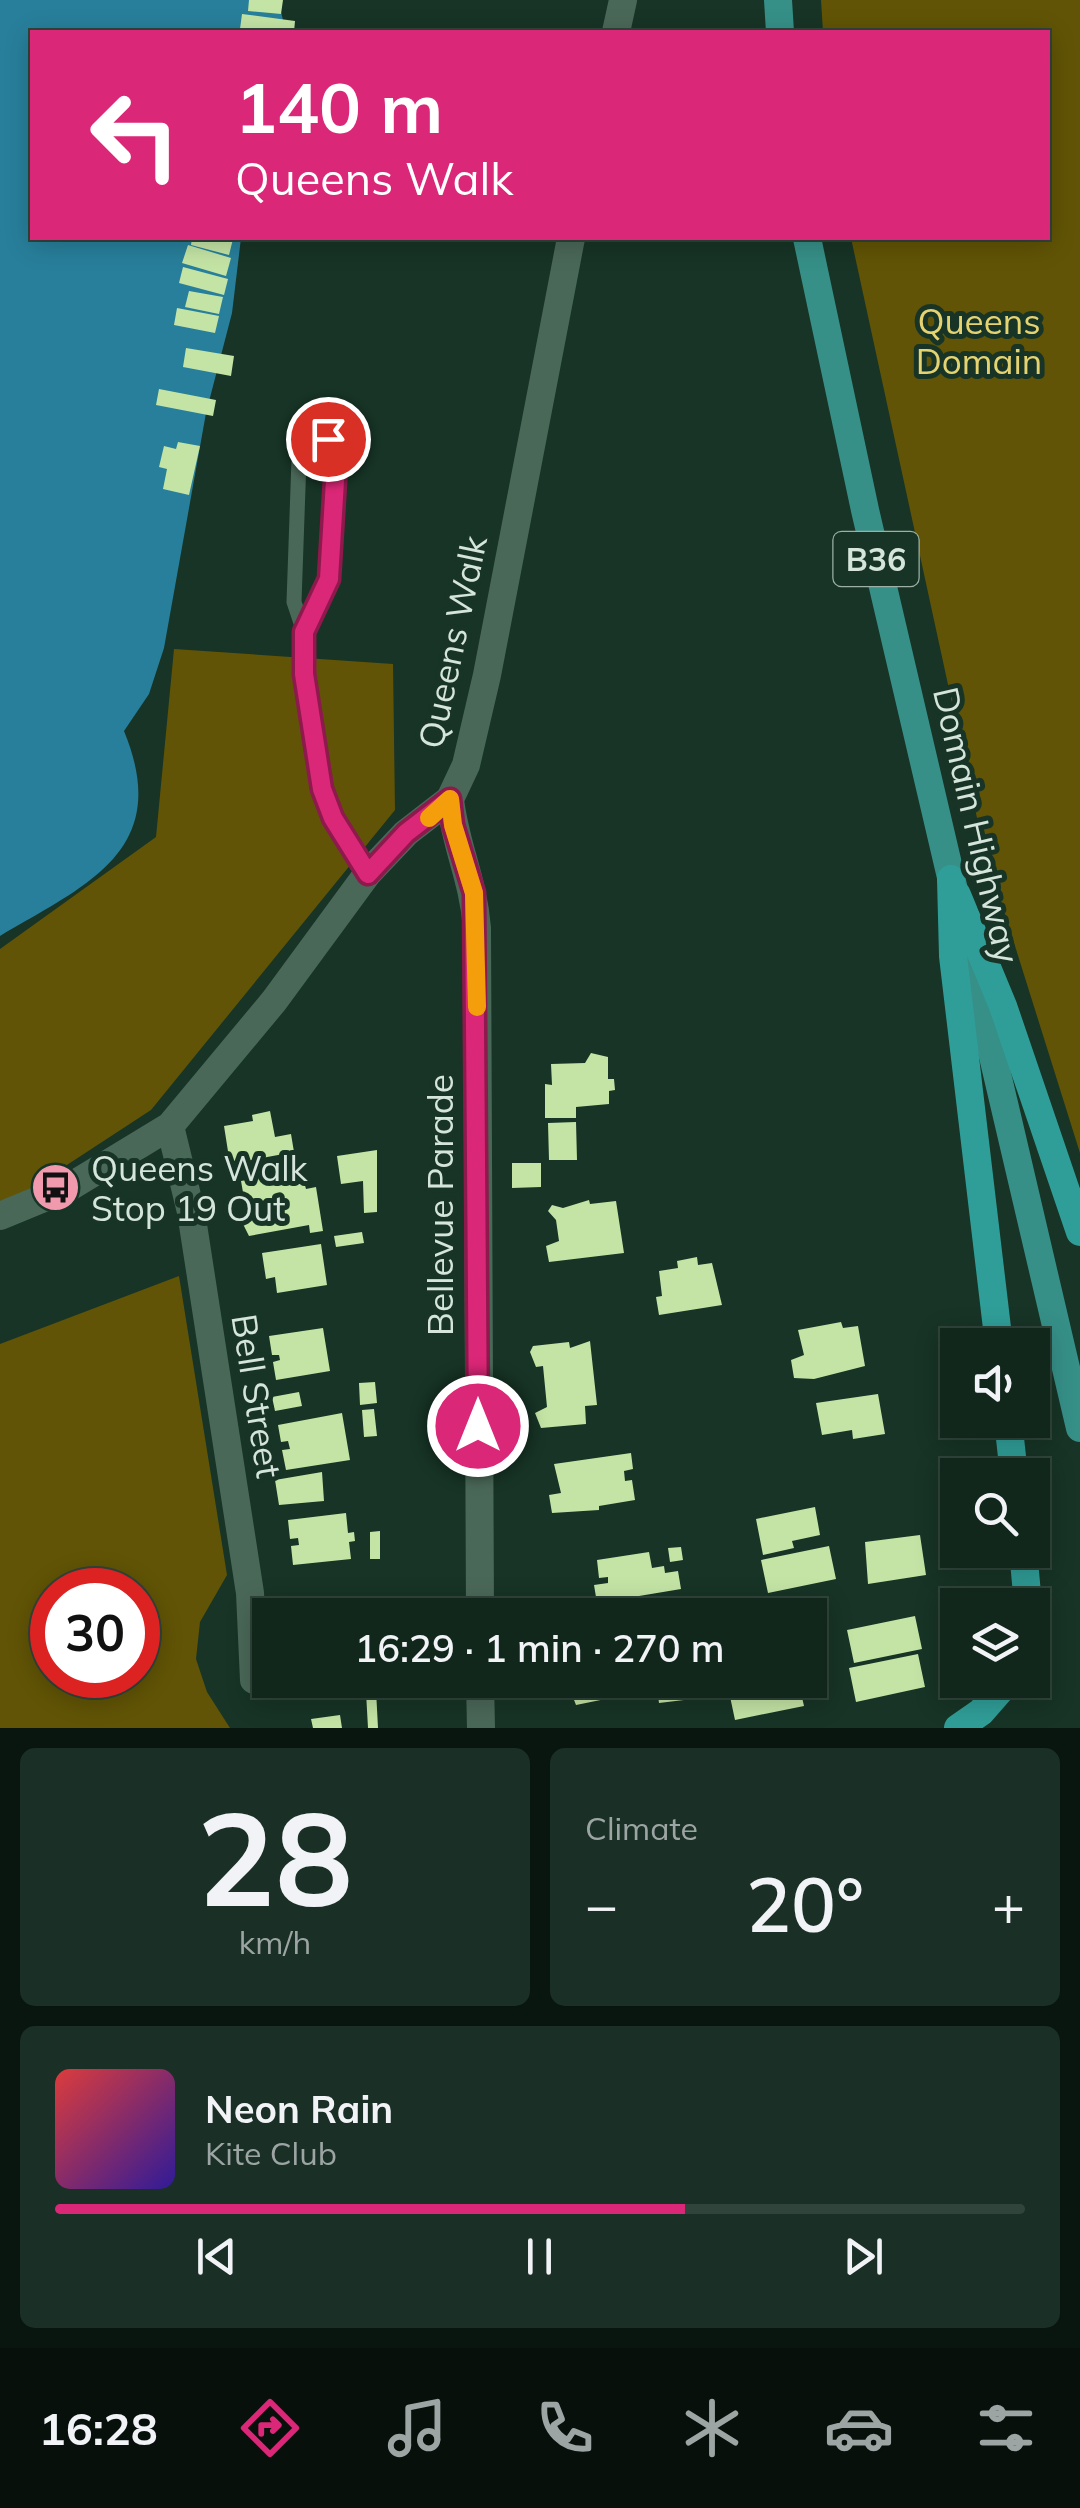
<!DOCTYPE html>
<html lang="en">
<head>
<meta charset="utf-8">
<style>
  :root { --surface:#11271c; --page:#1a2f25; --text:#f1f3f6; --muted:#9ca5a3; --line:#30443b; --accent:#db2777 }
  body { margin:0; font-family:Mulish,sans-serif; background:var(--page); color:var(--text); height:100vh; display:flex; flex-direction:column; font-size:38px; white-space:nowrap }
  * { box-sizing:border-box; margin:0 }
  p { font-size:32px; color:var(--muted) }
  .icon { flex:none; width:55px; height:55px; fill:none; stroke:currentColor; stroke-width:2; stroke-linecap:round; stroke-linejoin:round }
  .map { position:relative; height:1728px; overflow:hidden }
  .drawer { display:flex; flex-direction:column; gap:20px; padding:20px; background:#09150f; flex:1 }
  .drawer>* { flex:none }
  .guide { position:absolute; left:30px; top:30px; width:1020px; height:210px; border-radius:0px; box-shadow:0 5px 25px #0003,0 0 0 2px var(--line); background:#db2777; color:#fff; overflow:hidden }
  .controls { position:absolute; left:940px; top:1328px; display:grid; gap:20px }
  .controls a { display:grid; place-items:center; width:110px; height:110px; border-radius:0px; background:var(--surface); box-shadow:0 5px 25px #0003,0 0 0 2px var(--line); font-size:50px }
  .speed { position:absolute; left:30px; top:1568px; display:flex; gap:20px; font-size:50px; font-weight:700; text-align:center }
  .speed>* { display:grid; place-content:center; width:130px; height:130px; border-radius:50%; background:var(--surface); box-shadow:0 5px 25px #0003,0 0 0 2px var(--line); line-height:1 }
  .speed .limit { border:15px solid #d22; background:#fff; color:#111 }
  .pin { position:absolute; display:grid; place-items:center; width:85px; height:85px; color:#fff; margin:-42px; border:5px solid #fff; border-radius:50%; box-shadow:0 2px 10px #0007 }
  .me { position:absolute; width:110px; margin:-55px; rotate:0deg; stroke-linejoin:round; filter:drop-shadow(0 0 8px #0008) }
  .turn { display:flex; align-items:center; gap:35px; height:210px; padding:0 40px; font-size:45px }
  .turn .icon { width:130px; height:130px; stroke-width:2.5 }
  .turn b { display:block; font-size:70px; line-height:85px }
  .big { font-size:75px; font-weight:600; line-height:1.1 }
  .drawer .tile { flex:1; display:flex; flex-direction:column; justify-content:center; gap:15px; min-width:0; padding:0 35px; border-radius:15px; background:var(--page) }
  .drawer .dial { align-items:center; gap:0 }
  .dial b { font-size:130px; line-height:1 }
  .song { display:flex; align-items:center; gap:30px }
  .cover { width:120px; height:120px; border-radius:15px; background:linear-gradient(135deg,hsl(0 70% 55%),hsl(250 70% 35%)) }
  .played { height:10px; border-radius:5px; background:linear-gradient(90deg,var(--accent) 65%,var(--line) 65%) }
  .keys { display:flex; justify-content:space-around; direction:ltr }
  .heat { display:flex; justify-content:space-between; align-items:center; font-size:55px; direction:ltr }
  .drawer .tiles { flex:1; display:grid; gap:20px; grid-template-columns:1fr 1fr }
  .tile:last-child { grid-column:span 2 }
  .trip { position:absolute; left:252px; top:1598px; width:575px; height:100px; border-radius:0px; background:var(--surface); box-shadow:0 5px 25px #0003,0 0 0 2px var(--line); font-weight:600; line-height:100px; text-align:center }
  .menu { display:flex; height:160px; justify-content:space-around; align-items:center; background:#07100b; color:var(--muted) }
  .menu .icon { width:70px; height:70px }
  .menu .current { color:var(--accent) }
  .menu b { font-size:45px; color:var(--text) }
  .map>svg:first-child { display:block }
  .green { fill:#615406; fill-rule:evenodd }
  .water { fill:#287f9b }
  .building { fill:#c4e4a5 }
  .lines { fill:none; stroke-linecap:round; stroke-linejoin:round }
  .service { stroke:#4a6858; stroke-width:15 }
  .minor { stroke:#4a6858; stroke-width:28 }
  .primary { stroke:#369088; stroke-width:28 }
  .trunk { stroke:#309e98; stroke-width:28 }
  .route-casing { stroke:#8e194d; stroke-width:25 }
  .route { stroke:#db2777; stroke-width:18 }
  .slow { stroke:#f59e0b; stroke-width:18 }
  .labels { text-anchor:middle; dominant-baseline:central; stroke-width:10; stroke-linejoin:round; paint-order:stroke }
  .shield { fill:#173426; stroke:#9cb0a5; stroke-width:2.5 }
  .shield-label { font-size:32px; font-weight:bold; fill:#d5e5dc }
  .park-label { font-size:35px; fill:#e5d371; stroke:#173426 }
  .street-label { font-size:35px; fill:#d5e5dc; stroke:#173426 }
  .poi-label { font-size:35px; fill:#d5e5dc; stroke:#173426; text-anchor:start }
</style>
</head>
<body>
<div class="map">
<svg width="1080" height="1728" viewBox="0 0 1080 1728">
  <rect width="100%" height="100%" fill="#173426"/>
  <path class="green" d="M821,0h259v1153l-98,-312 -131,-603h197v-206h-225z
    M174,649l219,15 2,146 -244,300 -133,87 -18,4v-252l156,-112z
    M179,1276l48,299 -27,47 -4,37 11,33 23,36h-230v-384zM52,1590h86v85h-86z"/>
  <path class="water" d="M0,0h278l8,32h-254v206h209l-9,75 -26,100 -42,235 -15,46 -25,37c49,119 -36,153 -124,205z"/>
  <path class="building" d="M249,0h34l-2,14 -33,-3z
    M242,14l53,7 -1,11 -54,-3z
    M192,238h36l5,1 -4,16 -38,-10z
    M188,245l43,13 -5,18 -44,-13z
    M183,267l45,12 -4,16 -45,-12z
    M189,291l34,6 -4,17 -34,-7z
    M177,308l42,8 -4,17 -41,-8z
    M186,348l48,8 -3,20 -48,-9z
    M159,389l57,11 -3,16 -57,-11z
    M178,442l22,4 -11,49 -26,-6 4,-20 -8,-2 5,-21 12,3z
    M591,1053l17,4v22h6l1,11 -6,1v13l-33,3v11h-31v-34l7,1 -1,-21 34,-1z
    M270,1111l5,26 16,-3 3,18 -64,12 -6,-38 29,-5 -1,-6z
    M576,1122l1,38h-28l-1,-37z
    M377,1150v62l-13,1 -1,-32 -22,3 -4,-28z
    M512,1163h29v24l-29,1z
    M301,1171l5,18 10,-2 7,44 -13,2 -1,-8 -60,11 -6,-12 3,-8 8,-1 -3,-19 -7,2 -3,-17z
    M589,1200l1,4 26,-3 8,52 -75,9 -3,-16 13,-5 -3,-21 -8,-9 4,-6 11,3z
    M362,1232l2,11 -28,4 -2,-11z
    M321,1244l6,41 -50,8 -2,-16 -9,2 -4,-26z
    M697,1257l1,8 14,-2 10,42 -63,10 -3,-18 6,-1 -3,-25 19,-3 -1,-7z
    M841,1322l2,6 15,-2 7,40 -51,13 -20,-1 -3,-18 13,-5 -6,-25z
    M323,1328l7,43 -54,9 -3,-18 7,-2 -1,-5h-7l-3,-19z
    M590,1341l7,64 -12,1 1,18 -45,4 -6,-15 12,-6 -4,-41 -7,1 -6,-15 3,-6 36,-4 1,6z
    M375,1382l2,21 -17,2 -1,-22z
    M299,1392l3,14 -27,5 -3,-14z
    M878,1394l7,40 -32,5 -1,-9 -30,5 -6,-32z
    M374,1409l3,27 -13,1 -2,-27z
    M342,1413l8,47 -64,10 -4,-20 8,-1 -2,-8 -7,1 -3,-17z
    M631,1453l2,16 -9,2 1,10 7,-1 3,20 -36,6v4l-47,3 -3,-18 12,-2 -7,-29z
    M322,1472l2,29 -45,4 -4,-25z
    M815,1507l5,28 -28,6 2,7 -31,7 -7,-36z
    M346,1513l2,20 6,-1 1,9 -6,1 2,17 -58,6 -2,-19 8,-1 -1,-7 -8,1 -2,-19z
    M380,1531v28h-10v-27z
    M920,1535l6,40 -58,9 -3,-42z
    M829,1546l7,33 -68,14 -7,-33z
    M681,1547l2,13 -13,2 -2,-14z
    M649,1552l3,16 12,-2 1,7 13,-2 3,18 -84,14 -3,-18 14,-2v-6l-9,1 -2,-18z
    M915,1616l7,33 -68,14 -7,-33z
    M918,1654l7,33 -69,15 -7,-34z
    M305,1680h63v4l-60,13z
    M579,1680h58l3,12 -64,13 -7,-18z
    M760,1680h38l6,26 -69,14 -7,-33z
    M682,1685l2,15 -25,3 -2,-15z
    M376,1690l2,38h-10l-2,-36z
    M340,1715l2,13h-29l-2,-9z"/>
  <g class="lines">
    <path class="service" d="M304,632l25,-53 8,-132 -9,-8 -13,4 -16,16 -5,143 10,30v42l19,115 10,29 35,55"/>
    <path class="minor" d="M616,32l7,-32
      M450,799c5,46 23,79 27,129l3,687
      M170,1126l21,86 59,381 4,87
      M0,1216l68,-28 102,-62 104,-125 94,-128 38,-40 44,-34 16,-34 21,-90 84,-437
      M480,1680l1,48"/>
    <path class="primary" d="M778,0l2,32
      M807,238l58,272 215,918"/>
    <path class="trunk" d="M951,879l2,77 46,389
      M957,895l46,111 77,226
      M1008,1420l6,55
      M1023,1550l5,55
      M958,1728l23,-16 28,-32"/>
  </g>
  <g class="lines">
    <defs>
      <path id="route" d="M328,439l9,9 -8,131 -25,53v42l18,115 11,29 35,56 38,-41 44,-34 3,26 21,68 4,533"/>
    </defs>
    <use href="#route" class="route-casing"/>
    <use href="#route" class="route"/>
    <path class="slow" d="M429,818l21,-19 3,26 21,68 3,114"/>
  </g>
  <defs>
    <symbol id="bus-disc" viewBox="-11 -11 22 22"><circle r="9.5" fill="#f29aad" stroke="#173426"/><path d="M-5-6H5V4H4V6H2V4H-2V6H-4V4H-5ZM-3.5-4V0h7V-4ZM-3.5 1.2v1.5H-2V1.2ZM2 1.2v1.5H3.5V1.2Z" fill="#111"/></symbol>
  </defs>
  <g fill-rule="evenodd">
    <use href="#bus-disc" x="28" y="1160" width="55" height="55"/>
  </g>
  <g class="labels">
    <rect class="shield" x="833.5" y="532" width="85" height="54" rx="8"/>
    <g class="shield-label">
      <text x="876" y="559">B36</text>
    </g>
    <g class="park-label">
      <text x="979" y="321">Queens<tspan x="979" dy="40">Domain</tspan></text>
    </g>
    <g class="street-label">
      <text transform="translate(452 642) rotate(-78)">Queens Walk</text>
      <text transform="translate(977 825) rotate(77)">Domain Highway</text>
      <text transform="translate(440 1205) rotate(-90)">Bellevue Parade</text>
      <text transform="translate(257 1396) rotate(81)">Bell Street</text>
    </g>
    <g class="poi-label">
      <text x="91" y="1168">Queens Walk<tspan x="91" dy="40">Stop 19 Out</tspan></text>
    </g>
  </g>
</svg>
<div class="controls">
<a><svg class="icon" aria-label="sound" viewBox="0 0 24 24"><path d="M4 9h4l5-4v14l-5-4H4zM17 9q2 3 0 6"/></svg></a>
<a><svg class="icon" aria-label="search" viewBox="0 0 24 24"><circle cx="10" cy="10" r="6"/><path d="M15 15l6 6"/></svg></a>
<a><svg class="icon" aria-label="layers" viewBox="0 0 24 24"><path d="M12 4l9 5-9 5-9-5zM3 14l9 5 9-5"/></svg></a>
</div>
<div class="speed"><div class="limit">30</div></div>
<div class="pin" style="left:328px;top:439px;background:#d93025"><svg class="icon" aria-label="arrive" viewBox="0 0 24 24"><path d="M6 21V4h12l-3 4 3 4H6"/></svg></div>
<svg class="me" style="left:478px;top:1426px" viewBox="-20 -20 40 40"><circle r="17" fill="#db2777" stroke="#fff" stroke-width="3"/><path d="M0-11L8 9 0 5-8 9z" fill="#fff"/></svg>
<div class="trip">16:29 · 1 min · 270 m</div>
<div class="guide">
<div class="turn"><svg class="icon" aria-label="left" viewBox="0 0 24 24"><path d="M17 20v-9H6M10 6l-5 5 5 5"/></svg><div><b>140 m</b>Queens Walk</div></div>
</div>
</div>
<section class="drawer">
<div class="tiles">
<div class="tile dial"><b>28</b><p>km/h</p></div>
<div class="tile"><p>Climate</p>
<div class="heat"><a>−</a><b class="big">20°</b><a>+</a></div>
</div>
<div class="tile">
<div class="song"><i class="cover"></i><div><b>Neon Rain</b><p>Kite Club</p></div></div>
<div class="played"></div>
<div class="keys"><svg class="icon" aria-label="previous" viewBox="0 0 24 24"><path d="M18 5L8 12l10 7zM5 5v14"/></svg><svg class="icon" aria-label="pause" viewBox="0 0 24 24"><path d="M8 5v14M16 5v14"/></svg><svg class="icon" aria-label="next" viewBox="0 0 24 24"><path d="M6 5l10 7-10 7zM19 5v14"/></svg></div>
</div>
</div>
</section>
<nav class="menu">
<b>16:28</b>
<svg class="icon current" aria-label="directions" viewBox="0 0 24 24"><path d="M12 3l9 9-9 9-9-9zM9 14v-3h6M13 9l2 2-2 2"/></svg>
<svg class="icon" aria-label="music" viewBox="0 0 24 24"><path d="M9 18V5l10-2v13"/><circle cx="6" cy="18" r="3"/><circle cx="16" cy="16" r="3"/></svg>
<svg class="icon" aria-label="phone" viewBox="0 0 24 24"><path d="M5 4h4l2 5-3 2q2 4 5 5l2-3 5 2v4C11 20 4 13 5 4z"/></svg>
<svg class="icon" aria-label="climate" viewBox="0 0 24 24"><path d="M12 3v18M4 7l16 10M4 17L20 7"/></svg>
<svg class="icon" aria-label="car" viewBox="0 0 24 24"><path d="M5 17H2v-5l4-1 3-4h7l3 4 3 1v5h-3M9 17h6M6 11h13"/><circle cx="7" cy="17" r="2"/><circle cx="17" cy="17" r="2"/></svg>
<svg class="icon" aria-label="filters" viewBox="0 0 24 24"><path d="M4 7h16M4 17h16"/><circle cx="9" cy="7" r="2"/><circle cx="15" cy="17" r="2"/></svg>
</nav>
</body>
</html>
